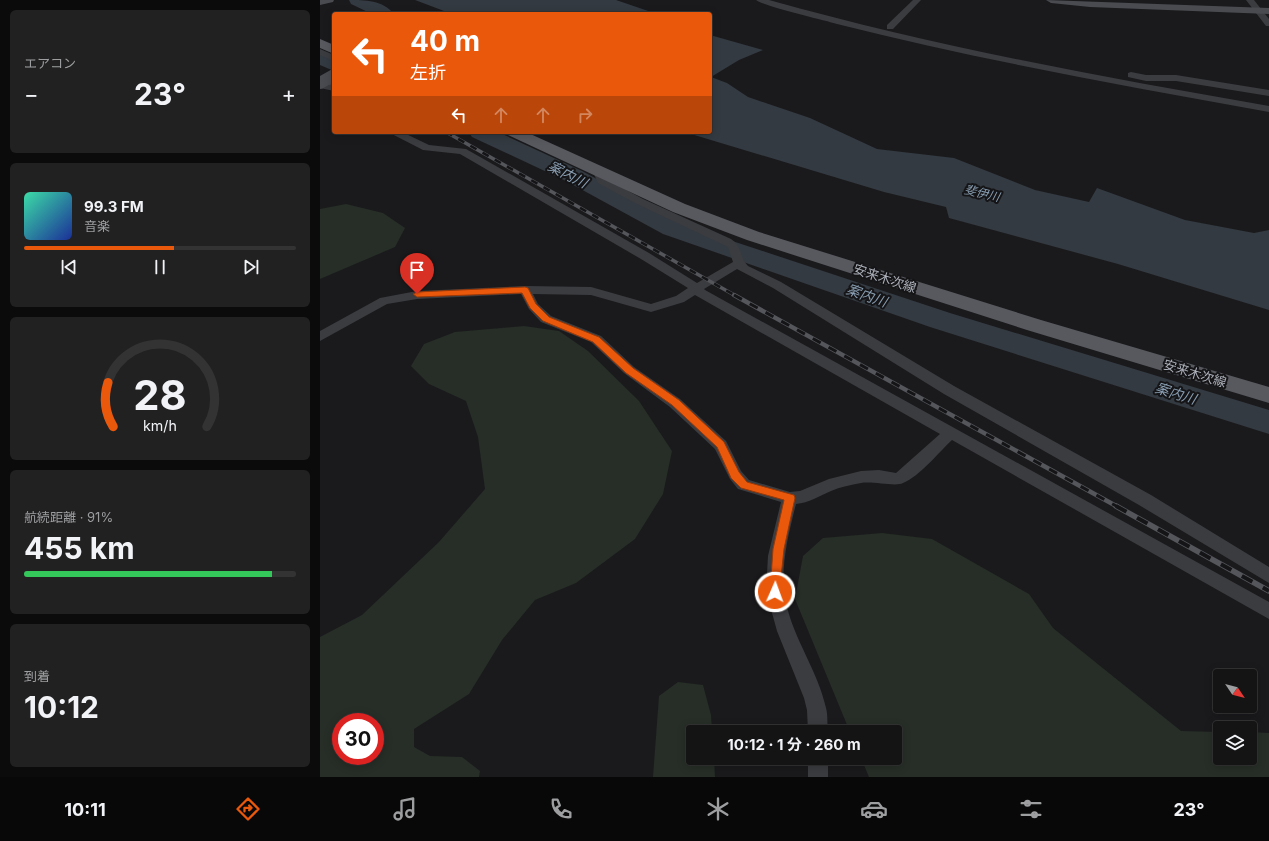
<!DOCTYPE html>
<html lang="ja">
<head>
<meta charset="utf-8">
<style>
  :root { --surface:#141415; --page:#212122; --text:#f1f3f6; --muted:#9d9ea0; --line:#333334; --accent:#ea580c }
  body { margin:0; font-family:Inter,"Noto Sans JP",sans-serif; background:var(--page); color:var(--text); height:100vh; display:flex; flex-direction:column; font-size:15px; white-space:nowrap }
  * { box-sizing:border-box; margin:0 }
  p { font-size:13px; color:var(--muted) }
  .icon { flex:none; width:22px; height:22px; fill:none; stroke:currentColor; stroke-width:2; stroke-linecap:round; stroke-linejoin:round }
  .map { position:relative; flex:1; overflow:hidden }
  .panel { display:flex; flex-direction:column; gap:10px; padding:10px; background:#0b0b0c; width:320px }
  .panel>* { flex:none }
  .guide { position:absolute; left:12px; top:12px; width:380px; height:122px; border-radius:4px; box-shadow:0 2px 10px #0003,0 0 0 1px var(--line); background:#ea580c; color:#fff; overflow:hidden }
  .needle { width:26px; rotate:125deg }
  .fabs { position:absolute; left:893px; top:669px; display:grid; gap:8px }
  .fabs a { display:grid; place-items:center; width:44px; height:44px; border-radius:4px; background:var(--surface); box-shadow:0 2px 10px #0003,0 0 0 1px var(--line); font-size:20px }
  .speed { position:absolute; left:12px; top:713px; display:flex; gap:8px; font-size:20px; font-weight:700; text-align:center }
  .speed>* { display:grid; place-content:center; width:52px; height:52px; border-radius:50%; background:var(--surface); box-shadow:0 2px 10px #0003,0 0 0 1px var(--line); line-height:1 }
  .speed .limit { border:6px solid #d22; background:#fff; color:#111 }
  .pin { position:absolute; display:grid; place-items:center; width:34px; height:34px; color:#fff; margin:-41px -17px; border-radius:50% 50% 50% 0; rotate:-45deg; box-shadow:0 0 4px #0007 }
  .pin .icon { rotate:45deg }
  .me { position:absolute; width:44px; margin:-22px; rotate:2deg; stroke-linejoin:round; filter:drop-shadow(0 0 3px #0008) }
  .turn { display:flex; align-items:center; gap:14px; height:84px; padding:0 12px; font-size:18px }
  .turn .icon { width:52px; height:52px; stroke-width:2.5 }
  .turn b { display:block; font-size:28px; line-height:34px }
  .lanes { display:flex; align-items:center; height:38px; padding:0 12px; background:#0003; justify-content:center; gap:20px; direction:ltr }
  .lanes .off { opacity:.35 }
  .big { font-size:30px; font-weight:700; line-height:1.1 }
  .panel .widget { flex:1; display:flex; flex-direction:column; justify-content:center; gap:6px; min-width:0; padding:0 14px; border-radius:6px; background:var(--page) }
  .panel .dial { align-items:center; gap:0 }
  .dial svg { height:104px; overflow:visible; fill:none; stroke:var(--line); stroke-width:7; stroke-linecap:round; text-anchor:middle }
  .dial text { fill:var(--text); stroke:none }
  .song { display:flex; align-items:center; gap:12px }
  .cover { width:48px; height:48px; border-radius:6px; background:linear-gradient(135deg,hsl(160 70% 55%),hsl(230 70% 35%)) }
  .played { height:4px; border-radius:2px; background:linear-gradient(90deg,var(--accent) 55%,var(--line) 55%) }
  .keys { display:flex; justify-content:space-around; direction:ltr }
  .heat { display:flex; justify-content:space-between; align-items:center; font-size:22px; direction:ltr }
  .charge { height:6px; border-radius:3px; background:linear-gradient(90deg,#34c759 91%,var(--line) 0) }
  .trip { position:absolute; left:366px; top:725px; width:216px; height:40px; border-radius:4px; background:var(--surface); box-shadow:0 2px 10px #0003,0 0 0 1px var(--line); font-weight:700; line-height:40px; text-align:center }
  .menu { display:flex; height:64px; justify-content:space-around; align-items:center; background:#080808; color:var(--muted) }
  .menu .icon { width:28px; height:28px }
  .menu .active { color:var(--accent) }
  .menu b { font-size:18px; color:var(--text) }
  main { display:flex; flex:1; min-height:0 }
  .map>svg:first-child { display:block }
  .green { fill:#262e27; fill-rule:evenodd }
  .water { fill:#333a41 }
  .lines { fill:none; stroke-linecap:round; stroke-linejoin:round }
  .river { fill:#333a41; fill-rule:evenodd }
  .street { fill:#3b3c40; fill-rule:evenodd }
  .secondary { fill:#494b50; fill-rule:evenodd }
  .primary { fill:#57595f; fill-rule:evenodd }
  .rail-far3-casing { stroke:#54565b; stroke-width:3 }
  .rail-far2-casing { stroke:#54565b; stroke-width:3.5 }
  .rail-far1-casing { stroke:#54565b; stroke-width:4.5 }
  .rail-casing { stroke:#54565b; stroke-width:5.5 }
  .rail-far3 { stroke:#151517; stroke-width:2; stroke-dasharray:5.5; stroke-linecap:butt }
  .rail-far2 { stroke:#151517; stroke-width:2.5; stroke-dasharray:7; stroke-linecap:butt }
  .rail-far1 { stroke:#151517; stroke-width:3; stroke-dasharray:9; stroke-linecap:butt }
  .rail { stroke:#151517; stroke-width:4; stroke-dasharray:12; stroke-linecap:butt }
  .secondary-bridge { stroke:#494b50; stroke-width:12 }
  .route { fill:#ea580c; stroke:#983908 }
  .labels { text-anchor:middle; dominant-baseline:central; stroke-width:4; stroke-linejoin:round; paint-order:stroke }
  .far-water-label { font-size:12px; font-style:italic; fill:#889db1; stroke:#151517 }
  .street-label { font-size:13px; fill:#adb1ba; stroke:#151517 }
  .water-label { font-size:14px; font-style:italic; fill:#889db1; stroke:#151517 }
</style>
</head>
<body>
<main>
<section class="panel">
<div class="widget"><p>エアコン</p>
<div class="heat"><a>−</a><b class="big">23°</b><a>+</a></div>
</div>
<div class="widget">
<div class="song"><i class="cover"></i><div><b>99.3 FM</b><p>音楽</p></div></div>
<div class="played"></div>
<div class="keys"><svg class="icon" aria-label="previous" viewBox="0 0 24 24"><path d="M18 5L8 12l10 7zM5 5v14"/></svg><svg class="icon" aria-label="pause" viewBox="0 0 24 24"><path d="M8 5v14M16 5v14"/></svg><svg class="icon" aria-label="next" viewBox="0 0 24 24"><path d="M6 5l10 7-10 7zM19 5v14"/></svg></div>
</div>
<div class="widget dial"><svg viewBox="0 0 100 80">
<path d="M14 69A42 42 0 1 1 86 69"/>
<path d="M14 69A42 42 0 0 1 10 35" stroke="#ea580c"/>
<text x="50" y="56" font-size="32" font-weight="700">28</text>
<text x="50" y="72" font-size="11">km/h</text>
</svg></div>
<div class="widget"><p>航続距離 · 91%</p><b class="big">455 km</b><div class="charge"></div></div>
<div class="widget"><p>到着</p><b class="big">10:12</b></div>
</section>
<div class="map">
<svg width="949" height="777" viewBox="0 0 949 777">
  <rect width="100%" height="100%" fill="#1a1a1c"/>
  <path class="green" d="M26,204l37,9 22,15 -10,19 -75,32v-70z
    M204,326l35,5 29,20 51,50 33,50 -9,43 -28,45 -59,44 -41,17 -33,40 -33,54 -55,35v18l16,9 32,1 18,14 -1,6h-159v-140l42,-22 77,-73 46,-53 -7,-52 -12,-36 -37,-17 -18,-18 13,-22 31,-12zM21,722h34v34h-34z
    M562,533l50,6 97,55 24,34 128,103 39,1v26h30v-26l19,1v44h-400l-8,-19h34v-26h-45l-55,-133 8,-43 20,-18z
    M358,682l25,3 8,30 1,17h-19v26h21l1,19h-62l6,-81z"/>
  <path class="water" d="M95,0h201l41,14h-205z
    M390,35l53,15 -24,10 -28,17 16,6 21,14 62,21 67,31 77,9 81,32 54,12 8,-14 88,32 69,13 15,-3v80l-151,-46 -169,-46 -3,-11 -62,-15 -193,-58 -3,-2h22z"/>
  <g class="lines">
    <path class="river" d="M29,0c16,0 34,0 45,14h-22l-21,-10z
      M0,52l14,6v13l-14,-6z
      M149,132h29l84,39 99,53 269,89 319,97v24l-339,-107 -267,-93 -97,-53 -94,-44z"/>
    <path class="street" d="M436,0h13c164,46 332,77 500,106v6c-145,-26 -289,-52 -432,-88 -13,-4 -74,-18 -81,-24z
      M593,0h8l-28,29h-6v-4z
      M926,0h8l15,19v7h-3z
      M0,49l14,6v6l-14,-6z
      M811,72l15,3h30l93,15v6l-93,-15h-30l-18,-4v-4z
      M0,82l14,3v6l-14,-3z
      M68,132h14l27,13 37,4 183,104 48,30 36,-21 -5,-15 -93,-44 -37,-20 -5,-11 1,-2h8l4,9 37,20 88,40c12,8 8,18 17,27l33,16 173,104 197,109 118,72v16l-130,-78 -195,-111 -171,-106 -36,-19 -33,20 1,1 564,312v17l-317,-179c-14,13 -32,36 -49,43 -7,4 -30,-2 -42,0 -10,2 -21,4 -30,8 -12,5 -22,12 -35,13 -8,32 -17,66 -10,99 8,37 32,68 40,105 2,7 1,16 2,24h-20l-1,-22 -3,-12 -27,-67 -11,-40 2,-35 13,-54 -43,-13 -8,-10 -15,-30 -45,-42 -46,-34 -33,-31 -50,-20 -12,-13 -8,-15 -104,5 -30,5 -67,37v-10l60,-33 37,-7 108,-5 66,1 60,17 25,-8 12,-8 -47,-29 -181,-105 -37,-4zM213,294l58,1 60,17 33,-10 11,-7 245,139 -44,39 -17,-3 -18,1 -32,8 -29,12 -10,1 -41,-12 -8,-9 -15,-30 -46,-42 -46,-32 -33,-31 -50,-20 -13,-12z
      M488,758h20v19h-20z"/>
    <path class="secondary" d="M0,0h14l-1,2 -13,3z
      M726,0l223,8v6l-179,-7 -39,-4z"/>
    <path class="primary" d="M0,39l14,6v9l-14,-6z
      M185,132h21l159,72 74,28 282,88 228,67v16l-242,-73 -280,-90 -74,-28 -165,-77z"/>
    <defs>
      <path id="rail-far3" d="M0,81l14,3"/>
      <path id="rail-far2" d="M126,132l290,164"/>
      <path id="rail-far1" d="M414,295l384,212"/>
      <path id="rail" d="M796,506l153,85"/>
    </defs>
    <use href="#rail-far3" class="rail-far3-casing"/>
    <use href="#rail-far2" class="rail-far2-casing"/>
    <use href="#rail-far1" class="rail-far1-casing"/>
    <use href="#rail" class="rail-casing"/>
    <use href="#rail-far3" class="rail-far3"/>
    <use href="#rail-far2" class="rail-far2"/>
    <use href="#rail-far1" class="rail-far1"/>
    <use href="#rail" class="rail"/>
    <path class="secondary-bridge" d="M0,83l14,-8"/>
  </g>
  <path class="route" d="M205,287l3,1 8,16 13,13 50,20 34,31 46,32 45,42 15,30 8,10 47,13 1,3 -11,51 -5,47 -4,1 -4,-1 -1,-4 3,-43 11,-49 -43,-12 -10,-10 -14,-31 -45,-42 -46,-32 -33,-31 -50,-21 -13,-13 -8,-15 -105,4 -4,-3 4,-2z"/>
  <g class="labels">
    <g class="far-water-label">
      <text transform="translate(662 193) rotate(13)">斐伊川</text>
    </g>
    <g class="street-label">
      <text transform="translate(565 278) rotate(18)">安来木次線</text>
      <text transform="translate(875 373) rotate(17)">安来木次線</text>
    </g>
    <g class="water-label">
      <text transform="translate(248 174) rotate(27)">案内川</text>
      <text transform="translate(547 295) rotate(19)">案内川</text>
      <text transform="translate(856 393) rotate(17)">案内川</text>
    </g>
  </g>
</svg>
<div class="fabs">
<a><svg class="needle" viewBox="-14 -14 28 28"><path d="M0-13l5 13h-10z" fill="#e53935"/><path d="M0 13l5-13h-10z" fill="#9d9ea0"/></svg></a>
<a><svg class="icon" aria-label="layers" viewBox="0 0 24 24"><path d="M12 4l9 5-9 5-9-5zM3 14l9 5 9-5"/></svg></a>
</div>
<div class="speed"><div class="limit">30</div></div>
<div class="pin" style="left:97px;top:294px;background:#d93025"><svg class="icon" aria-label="arrive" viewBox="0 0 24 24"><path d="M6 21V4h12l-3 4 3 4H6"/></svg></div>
<svg class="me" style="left:455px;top:592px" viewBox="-20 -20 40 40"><circle r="17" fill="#ea580c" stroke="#fff" stroke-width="3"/><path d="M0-11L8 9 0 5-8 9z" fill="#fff"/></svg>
<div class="trip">10:12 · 1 分 · 260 m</div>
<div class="guide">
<div class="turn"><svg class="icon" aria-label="left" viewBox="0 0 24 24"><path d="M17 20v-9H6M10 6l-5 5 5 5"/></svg><div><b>40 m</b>左折</div></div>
<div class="lanes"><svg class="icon" aria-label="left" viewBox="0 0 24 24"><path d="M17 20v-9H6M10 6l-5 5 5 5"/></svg><svg class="icon off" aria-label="ahead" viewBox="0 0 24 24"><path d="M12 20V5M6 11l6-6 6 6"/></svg><svg class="icon off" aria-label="ahead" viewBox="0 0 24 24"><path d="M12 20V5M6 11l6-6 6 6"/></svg><svg class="icon off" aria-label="right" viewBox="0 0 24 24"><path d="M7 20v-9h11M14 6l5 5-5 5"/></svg></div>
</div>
</div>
</main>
<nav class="menu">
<b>10:11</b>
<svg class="icon active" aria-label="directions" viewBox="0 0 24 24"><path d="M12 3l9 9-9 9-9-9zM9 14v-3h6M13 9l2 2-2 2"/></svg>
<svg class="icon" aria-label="music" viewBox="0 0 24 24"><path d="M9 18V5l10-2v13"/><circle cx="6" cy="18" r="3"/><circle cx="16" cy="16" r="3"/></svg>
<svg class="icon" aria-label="phone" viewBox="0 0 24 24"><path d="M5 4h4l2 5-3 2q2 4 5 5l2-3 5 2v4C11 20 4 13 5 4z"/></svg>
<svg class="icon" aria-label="climate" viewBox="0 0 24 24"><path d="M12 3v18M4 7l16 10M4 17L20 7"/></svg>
<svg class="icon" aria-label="car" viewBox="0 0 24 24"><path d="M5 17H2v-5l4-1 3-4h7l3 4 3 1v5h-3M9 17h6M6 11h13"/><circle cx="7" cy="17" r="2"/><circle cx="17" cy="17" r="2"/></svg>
<svg class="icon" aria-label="filters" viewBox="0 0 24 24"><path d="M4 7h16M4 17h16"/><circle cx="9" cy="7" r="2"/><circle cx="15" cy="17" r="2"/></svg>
<b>23°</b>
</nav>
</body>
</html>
